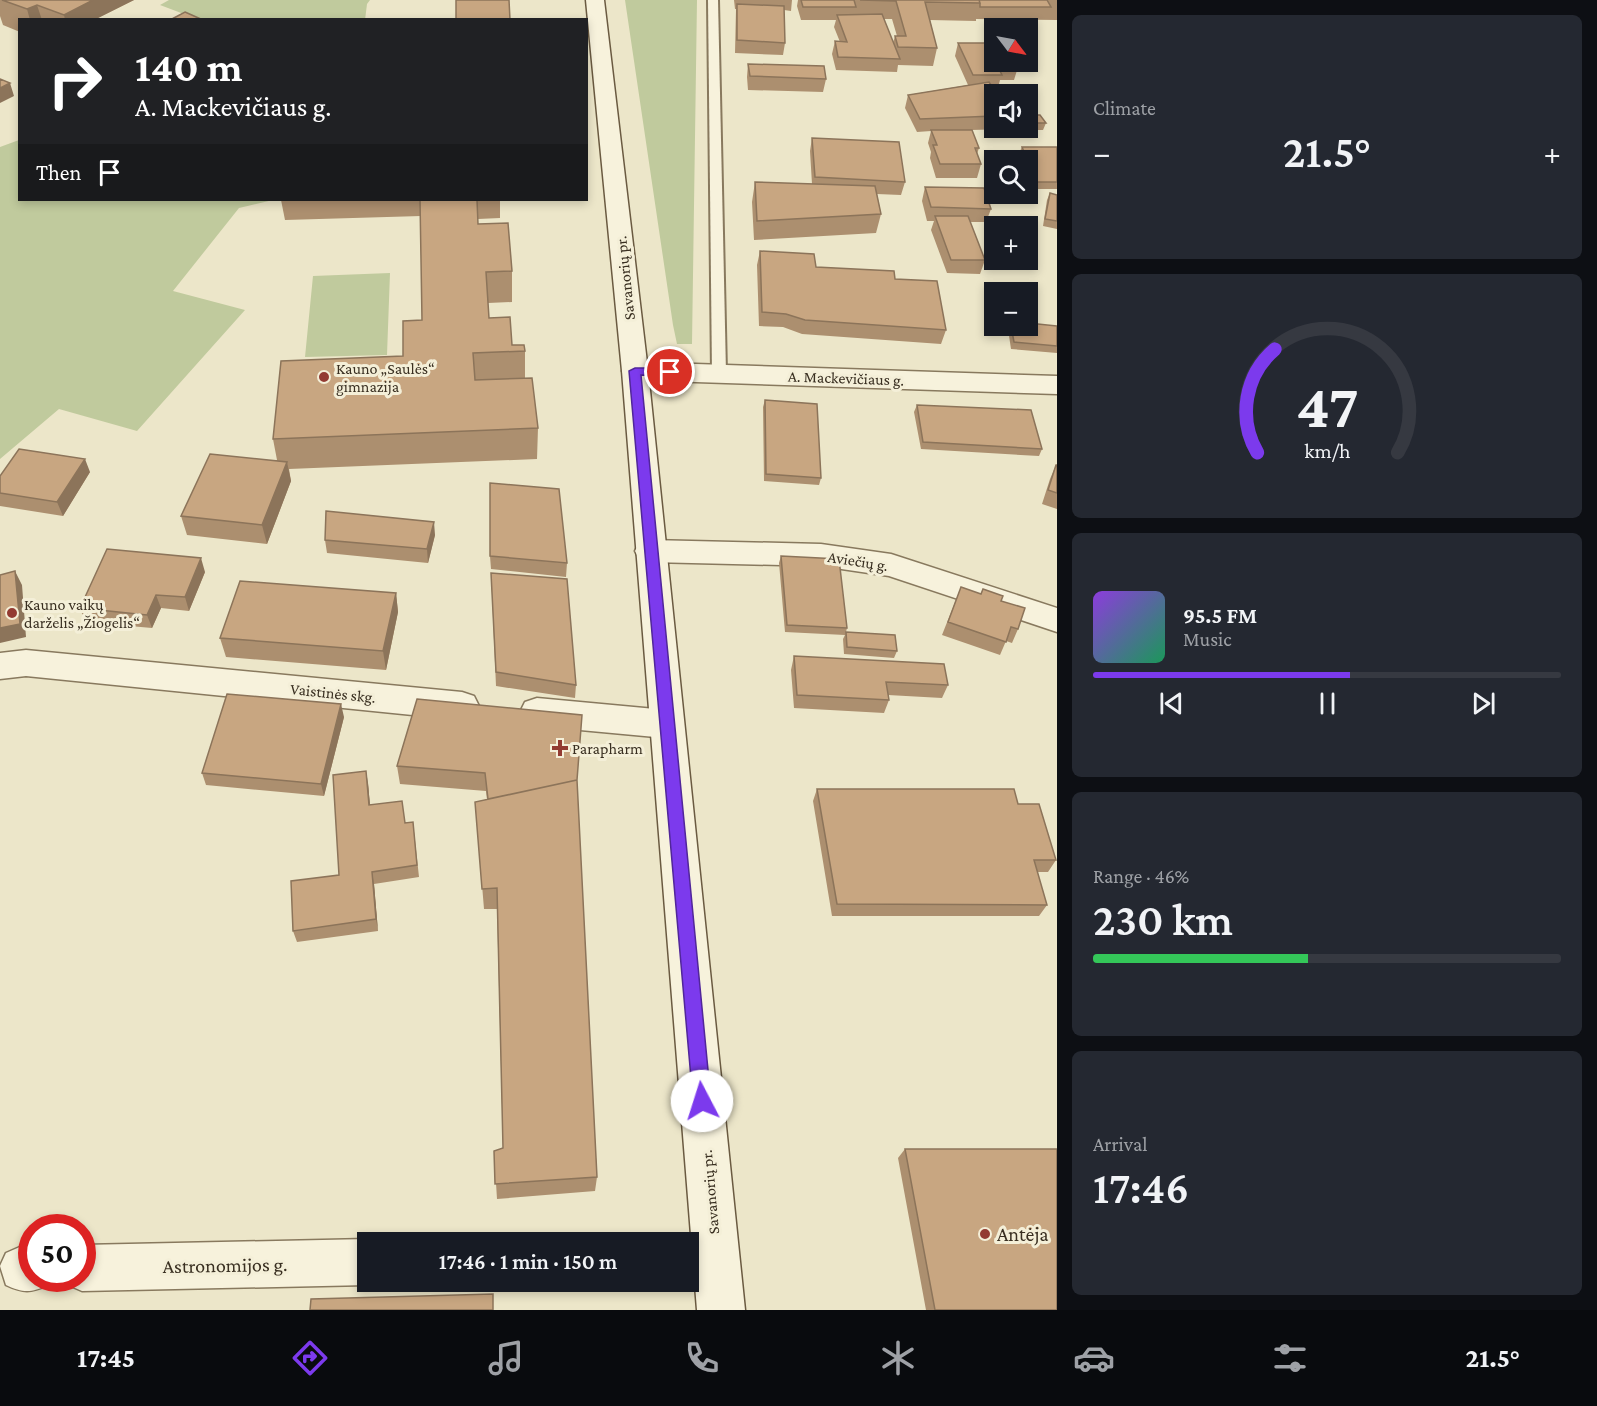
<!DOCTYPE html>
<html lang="en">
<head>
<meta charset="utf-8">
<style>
  :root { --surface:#171b24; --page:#242831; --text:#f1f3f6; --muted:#9ea1a6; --line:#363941; --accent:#7c3aed }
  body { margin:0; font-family:"Crimson Pro",serif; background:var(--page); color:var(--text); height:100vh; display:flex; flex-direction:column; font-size:22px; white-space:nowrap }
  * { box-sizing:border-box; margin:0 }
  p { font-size:20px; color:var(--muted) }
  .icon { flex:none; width:33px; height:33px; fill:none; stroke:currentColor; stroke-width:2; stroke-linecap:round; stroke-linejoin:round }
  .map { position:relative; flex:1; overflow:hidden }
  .drawer { display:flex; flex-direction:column; gap:15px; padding:15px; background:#0d0f14; width:540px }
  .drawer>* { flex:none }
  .top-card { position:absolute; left:18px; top:18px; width:570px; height:183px; border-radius:0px; box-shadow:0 3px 9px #0003; background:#202124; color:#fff; overflow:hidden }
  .needle { width:39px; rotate:122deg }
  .buttons { position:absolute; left:984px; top:18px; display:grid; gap:12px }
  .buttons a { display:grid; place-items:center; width:54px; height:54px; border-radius:0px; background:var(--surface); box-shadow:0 3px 9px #0003; font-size:30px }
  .speed { position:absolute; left:18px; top:1214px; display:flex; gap:12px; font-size:30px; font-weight:700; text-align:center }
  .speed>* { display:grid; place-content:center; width:78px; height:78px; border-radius:50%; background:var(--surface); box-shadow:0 3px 9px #0003; line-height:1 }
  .speed .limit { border:9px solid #d22; background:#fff; color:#111 }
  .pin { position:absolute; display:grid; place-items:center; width:51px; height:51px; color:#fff; margin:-26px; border:3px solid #fff; border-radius:50%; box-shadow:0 2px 6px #0007 }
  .me { position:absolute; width:66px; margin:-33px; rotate:355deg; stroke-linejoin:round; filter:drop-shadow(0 0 4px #0008) }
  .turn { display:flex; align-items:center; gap:21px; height:126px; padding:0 18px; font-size:27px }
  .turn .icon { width:78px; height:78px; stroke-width:2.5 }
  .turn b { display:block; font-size:42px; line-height:51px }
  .then { display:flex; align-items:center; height:57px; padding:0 18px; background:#0003; gap:12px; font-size:22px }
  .big { font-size:45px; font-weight:600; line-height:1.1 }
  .drawer .widget { flex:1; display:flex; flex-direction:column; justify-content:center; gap:9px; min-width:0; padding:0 21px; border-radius:9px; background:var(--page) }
  .drawer .dial { align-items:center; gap:0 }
  .dial svg { height:156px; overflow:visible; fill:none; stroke:var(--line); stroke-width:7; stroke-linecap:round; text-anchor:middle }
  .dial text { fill:var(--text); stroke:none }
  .song { display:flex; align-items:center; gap:18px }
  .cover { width:72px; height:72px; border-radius:9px; background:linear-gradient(135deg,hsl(270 70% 55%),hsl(150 70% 35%)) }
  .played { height:6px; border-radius:3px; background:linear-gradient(90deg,var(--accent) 55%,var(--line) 55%) }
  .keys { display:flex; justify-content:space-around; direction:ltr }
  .heat { display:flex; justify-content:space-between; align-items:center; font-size:33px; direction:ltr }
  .charge { height:9px; border-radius:4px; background:linear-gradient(90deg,#34c759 46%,var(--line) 0) }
  .trip { position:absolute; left:357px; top:1232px; width:342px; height:60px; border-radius:0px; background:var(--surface); box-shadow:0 3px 9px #0003; font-weight:600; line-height:60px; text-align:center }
  .dock { display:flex; height:96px; justify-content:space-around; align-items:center; background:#090b0e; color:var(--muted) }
  .dock .icon { width:42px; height:42px }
  .dock .on { color:var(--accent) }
  .dock b { font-size:27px; color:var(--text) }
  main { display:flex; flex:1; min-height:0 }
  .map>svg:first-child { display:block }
  .green { fill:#c0ca9d }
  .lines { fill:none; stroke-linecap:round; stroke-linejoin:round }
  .lane-casing { stroke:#88795e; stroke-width:4 }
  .street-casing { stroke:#88795e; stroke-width:3 }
  .secondary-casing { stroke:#6a5a41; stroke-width:3 }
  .lane { fill:#f7f2dc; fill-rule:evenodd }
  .street { fill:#f7f2dc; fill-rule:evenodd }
  .secondary { fill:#f7f2dc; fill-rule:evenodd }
  .wall { fill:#ac8f6f; fill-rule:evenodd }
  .shaded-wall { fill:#8c745a }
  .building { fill:#c8a681; stroke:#8c745a; stroke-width:1.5 }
  .route { fill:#7c3aed; stroke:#51269a; stroke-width:1.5 }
  .poi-dot { fill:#933b32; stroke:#f4efd8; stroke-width:2 }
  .labels { text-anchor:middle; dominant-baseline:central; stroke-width:6; stroke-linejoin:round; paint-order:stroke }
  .street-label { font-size:16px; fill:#392f21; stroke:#f4efd8 }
  .poi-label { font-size:16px; fill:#392f21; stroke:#f4efd8; text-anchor:start }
  .near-poi-label { font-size:20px; fill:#392f21; stroke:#f4efd8; text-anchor:start }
  .near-street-label { font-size:20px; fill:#392f21; stroke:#f4efd8 }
</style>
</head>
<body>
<main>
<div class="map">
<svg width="1057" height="1310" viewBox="0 0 1057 1310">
  <rect width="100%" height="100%" fill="#ece6c9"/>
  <path class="green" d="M169,0h201l-3,4 -2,16 -168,-1 -37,-14z
    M625,0h72l-5,344h-15l-4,-19z
    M19,140l1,60h253l-34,8 -66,83 72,19 -108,121 -78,-22 -59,50v-312z
    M390,273l-3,82 -82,2 8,-81z"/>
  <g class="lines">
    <defs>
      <path id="lane" d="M708,0h10l8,373 -7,4 -7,-4z"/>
      <path id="street" d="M635,362l422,14v18l-422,-14 -10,-3 -3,-6 3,-6z
        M650,540l171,4 70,10 166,54v24l-168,-56 -68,-10 -171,-4 -11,-3 -4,-8 4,-8z
        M26,650l436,42 12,4 5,10 -5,10 -12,4 -436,-44 -26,3v-26z
        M537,698l129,12 12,4 5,10 -5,10 -12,4 -129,-12 -12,-4 -5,-10 5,-10z
        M368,1239l7,3h-7v39h10l-10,4 -286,6 -16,-7 -3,-6h19v-33z
        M22,1246h10v32h19l-3,7c-17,8 -25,8 -42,0l-6,-19 6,-13z"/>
      <path id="secondary" d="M586,0h18l44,371 97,939h-48l-75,-939z"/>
    </defs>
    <use href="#lane" class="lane-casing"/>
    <use href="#street" class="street-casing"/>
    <use href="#secondary" class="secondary-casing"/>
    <use href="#lane" class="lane"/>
    <use href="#street" class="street"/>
    <use href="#secondary" class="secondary"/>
  </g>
  <path class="wall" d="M0,0h134l-36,18v2h-78v12l-17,-7 -3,-9z
    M734,0h58l-1,11 -7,-1 1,33 -2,12 -48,-2 1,-44h-1z
    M798,0h259v20l-81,-1v2l-46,-1 7,28 -4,18 -35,-1 -1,7 -61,-2 -4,-16 3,-13 5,1 -6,-15 2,-7h-35l-4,-14zM884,19h8l5,17h-2l-2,7z
    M958,43l60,24 -4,13h-14l-2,8h-5l1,6v34h13l-1,1 -34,1 7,18 -2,6 4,10 -4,14h-41l-6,-20 1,-6 -3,-9 3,-12 -14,1 -12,-24 3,-13 60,-10 -13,-29z
    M748,64l78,15 -3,13 -75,-2 -1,-13z
    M1028,115l18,8 -3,7h-15l-2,-2h2z
    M812,138l93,44 -4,13 -24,-1 4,20 -5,19 -122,7 -2,-38 3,-20 57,2 -2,-33z
    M1022,147h35v42h-29v-29h-6l-3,-7z
    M925,187l66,22 -5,13h-16l15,38 -5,14 -33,-1 -16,-43 3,-9h-7l-5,-20z
    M1050,193l7,2v34l-14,-3 4,-26z
    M281,200h219v18l-22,1v5l34,47v31l-24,1 1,15 23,27 13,6v27l13,50 -1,31 -248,10 2,12 -24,63 -80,-9 -6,-19 96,-56 -4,-21 130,-83 19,-36 -1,-104 -136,4z
    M760,251l56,16 79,12 51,51 -5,14 -139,-10 -19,-7 -24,-1 -2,-61z
    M1010,326h47v27l-46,-4 -3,-20z
    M765,400l56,78 -2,7 -55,-4 -1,-74z
    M917,405l125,44 -3,7 -118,-7 -7,-37z
    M1056,465h1v44l-15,-5 8,-25z
    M90,472l-27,44 -63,-10v-30z
    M435,535l-7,28 -101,-10 -2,-13z
    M490,556l77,7 -1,14 -75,-8z
    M781,556l66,72 -1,4 51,19 -3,7 -50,-4 -1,-15 2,-4 -60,-3 -6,-69z
    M205,572l-16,39 -28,-3 -9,20 -67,-6 -5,-14z
    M491,573l85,112 -1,13 -79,-12z
    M961,587l40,14 17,28 -6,14 -6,-2 -6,14 -58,-20z
    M396,593l2,19 -12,58 -160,-13 -6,-19z
    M794,656l154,29 -6,13 -54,-3 1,5 -5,13 -90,-5 -3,-38z
    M417,699l160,85 20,393 -2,14 -98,8 -3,-48 9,-3 -6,-239h-13l-7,-85 10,-24 -1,-9 -86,-7 -3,-18z
    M344,717l-20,79 -118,-11 -4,-12z
    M368,783l2,22 35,18 8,-1 6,55 -45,7 4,47 -81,11 -4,-11 46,-56z
    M817,789l201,15 38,56 -8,12h-11l10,33 -8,11h-207l-19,-115z
    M905,1149l152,161h-131l-28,-152z"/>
  <path class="shaded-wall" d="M93,0h41l-36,18v2h-33l-1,-5z
    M37,5l5,15h-12l-3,-11z
    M10,83l4,13 -14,7v-15z
    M85,459l5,13 -27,44 -6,-14z
    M287,462l4,19 -24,63 -5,-19z
    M434,522l1,13 -7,28 -1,-14z
    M201,558l4,14 -16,39 -4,-14z
    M15,571l7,14 4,52 -26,6v-15z
    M396,593l2,19 -12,58 -3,-19z
    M156,595l5,13 -9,20 -5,-13z
    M341,704l3,13 -20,79 -3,-12z
    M366,771l2,12 3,34 -2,-12z
    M372,872l2,12 4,47 -2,-12z"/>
  <path class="building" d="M2,0h91l-29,15 -27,-10 -10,4z
    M456,0h53l1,20h-54z
    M801,0h53l2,7h-53z
    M860,0h119l1,3 -55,-1 12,46 -39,-1 -3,-11h11l-10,-35z
    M979,0h68l4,7h-71v-4z
    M737,4l47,2 1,37 -48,-3z
    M185,12l18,8h-33z
    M882,14l18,45 -62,-2 -3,-16 12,1 -10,-27z
    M958,43h36v19h21l3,5h-20l4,8h-29z
    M748,64l76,2 2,13 -76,-3z
    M0,79l10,4 -10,5z
    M989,82l8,12h-3v22l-74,3 -12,-24z
    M1028,115h12l6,8h-16l-2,-4z
    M931,130h41l7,18h-4l6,16h-41l-7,-19h4z
    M812,138l87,4 6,40 -90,-5z
    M1022,147h35v35h-29v-18h1z
    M755,182l120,4 6,28 -124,7z
    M925,187l59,1 7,21 -60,-2z
    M1050,193l7,2v26l-12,-2z
    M420,200h57l1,24 30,-1 4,48 -26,1 3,46 21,-1 2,28h12l1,6 -52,2 2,27 57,-2 6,50 -265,11 8,-78 122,-5v-35l19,-1z
    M935,216h33l17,44h-34z
    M760,251l54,3 2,13 78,4 1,8 42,2 9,49 -141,-10 -19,-6 -24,-2z
    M1028,323l29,3v20l-43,-4 -3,-16h17z
    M765,400l52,4 4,74 -55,-4z
    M917,405l114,5 11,39 -119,-7z
    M19,449l66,10 -28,43 -57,-9v-17z
    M210,454l77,8 -25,63 -81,-9z
    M1056,465h1v28l-9,-3z
    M490,483l69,6 8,74 -77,-7z
    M326,511l108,11 -7,27 -102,-9z
    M107,549l94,9 -16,39 -29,-2 -9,20 -67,-7z
    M781,556l58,3 8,69 -60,-3z
    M15,571l5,53 -20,4v-53z
    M491,573l76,6 9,106 -80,-13z
    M240,581l156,12 -13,58 -163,-13z
    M961,587l20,7 2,-5 20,7 -2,5 24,7 -7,21 -7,-2 -5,15 -58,-20z
    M846,632l49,3 2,16 -50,-4z
    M794,656l150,8 4,21 -62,-3 3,18 -92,-5z
    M227,694l114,10 -20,80 -119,-11z
    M417,699l165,16 -5,65 -89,19 -3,-26 -88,-7z
    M366,771l3,34 33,-4 3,22 8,-1 4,43 -45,7 4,47 -83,12 -2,-50 48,-6 -6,-100z
    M577,780l20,397 -102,7 -1,-33 9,-3 -6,-260 -15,1 -7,-87z
    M817,789h197l4,15h21l17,56h-22l13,45 -210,-1z
    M905,1149h152v161h-122z
    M493,1294v16h-183l1,-11z"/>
  <path class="route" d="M635,368h35l5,4 -5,4 -29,-1 70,726 -3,6 -6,2 -6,-2 -3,-6 -64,-730z"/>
  <g class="poi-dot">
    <circle cx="324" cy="377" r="6"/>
    <circle cx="12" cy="613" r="6"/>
    <path d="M557 739h6v6h6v6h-6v6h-6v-6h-6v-6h6z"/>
    <circle cx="985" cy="1234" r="6"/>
  </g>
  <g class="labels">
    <g class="street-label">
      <text transform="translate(625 278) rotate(-96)">Savanorių pr.</text>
      <text transform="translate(846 378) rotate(2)">A. Mackevičiaus g.</text>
      <text transform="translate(858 561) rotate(9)">Aviečių g.</text>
      <text transform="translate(333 693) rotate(6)">Vaistinės skg.</text>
      <text transform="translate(710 1192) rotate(-95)">Savanorių pr.</text>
    </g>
    <g class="poi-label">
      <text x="336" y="368">Kauno „Saulės“<tspan x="336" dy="18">gimnazija</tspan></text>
      <text x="24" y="604">Kauno vaikų<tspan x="24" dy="18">darželis „Žiogelis“</tspan></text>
      <text x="572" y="748">Parapharm</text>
    </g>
    <g class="near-poi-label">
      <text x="997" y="1234">Antėja</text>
    </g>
    <g class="near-street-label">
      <text transform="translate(225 1265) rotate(-1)">Astronomijos g.</text>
    </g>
  </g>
</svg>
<div class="buttons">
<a><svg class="needle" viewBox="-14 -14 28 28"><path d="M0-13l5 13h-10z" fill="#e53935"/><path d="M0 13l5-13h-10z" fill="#9ea1a6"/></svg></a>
<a><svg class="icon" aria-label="sound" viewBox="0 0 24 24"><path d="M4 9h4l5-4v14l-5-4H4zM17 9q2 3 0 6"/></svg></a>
<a><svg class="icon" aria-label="search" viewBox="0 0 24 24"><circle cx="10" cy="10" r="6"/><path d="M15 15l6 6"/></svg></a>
<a>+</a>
<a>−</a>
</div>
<div class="speed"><div class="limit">50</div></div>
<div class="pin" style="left:670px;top:372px;background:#d93025"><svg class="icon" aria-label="arrive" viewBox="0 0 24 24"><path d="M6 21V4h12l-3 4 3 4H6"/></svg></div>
<svg class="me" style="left:702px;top:1101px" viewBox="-20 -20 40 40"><circle r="19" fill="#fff"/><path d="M0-13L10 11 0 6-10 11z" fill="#7c3aed"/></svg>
<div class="trip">17:46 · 1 min · 150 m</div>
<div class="top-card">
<div class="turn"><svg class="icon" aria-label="right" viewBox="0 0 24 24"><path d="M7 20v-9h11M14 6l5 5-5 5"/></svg><div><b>140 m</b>A. Mackevičiaus g.</div></div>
<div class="then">Then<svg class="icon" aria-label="arrive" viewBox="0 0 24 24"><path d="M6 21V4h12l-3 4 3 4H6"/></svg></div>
</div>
</div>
<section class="drawer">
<div class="widget"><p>Climate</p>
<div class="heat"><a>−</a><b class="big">21.5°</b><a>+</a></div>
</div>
<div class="widget dial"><svg viewBox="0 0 100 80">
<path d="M14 69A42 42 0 1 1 86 69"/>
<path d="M14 69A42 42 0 0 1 23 16" stroke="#7c3aed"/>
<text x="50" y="56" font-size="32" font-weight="700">47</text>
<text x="50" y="72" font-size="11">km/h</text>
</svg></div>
<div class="widget">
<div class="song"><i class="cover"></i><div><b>95.5 FM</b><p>Music</p></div></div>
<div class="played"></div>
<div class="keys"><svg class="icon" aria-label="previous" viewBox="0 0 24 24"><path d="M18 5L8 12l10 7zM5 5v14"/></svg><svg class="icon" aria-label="pause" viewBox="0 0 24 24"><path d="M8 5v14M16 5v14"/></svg><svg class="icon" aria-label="next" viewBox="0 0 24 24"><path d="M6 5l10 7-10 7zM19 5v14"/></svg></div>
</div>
<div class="widget"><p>Range · 46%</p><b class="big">230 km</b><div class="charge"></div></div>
<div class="widget"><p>Arrival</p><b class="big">17:46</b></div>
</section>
</main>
<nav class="dock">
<b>17:45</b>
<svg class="icon on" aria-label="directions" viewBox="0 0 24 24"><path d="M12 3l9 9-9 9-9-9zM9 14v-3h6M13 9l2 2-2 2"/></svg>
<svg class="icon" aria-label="music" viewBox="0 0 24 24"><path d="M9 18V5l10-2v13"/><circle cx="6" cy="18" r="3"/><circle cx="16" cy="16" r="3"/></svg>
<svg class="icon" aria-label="phone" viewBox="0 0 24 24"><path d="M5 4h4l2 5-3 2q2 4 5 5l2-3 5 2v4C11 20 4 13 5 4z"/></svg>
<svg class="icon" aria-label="climate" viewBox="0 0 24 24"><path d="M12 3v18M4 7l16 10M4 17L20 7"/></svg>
<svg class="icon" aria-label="car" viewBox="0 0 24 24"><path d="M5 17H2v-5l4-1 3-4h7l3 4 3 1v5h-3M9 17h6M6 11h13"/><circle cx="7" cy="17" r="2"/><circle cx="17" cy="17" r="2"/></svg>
<svg class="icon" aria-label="filters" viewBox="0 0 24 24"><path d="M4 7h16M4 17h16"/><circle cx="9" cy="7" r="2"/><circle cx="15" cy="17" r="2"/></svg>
<b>21.5°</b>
</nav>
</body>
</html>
